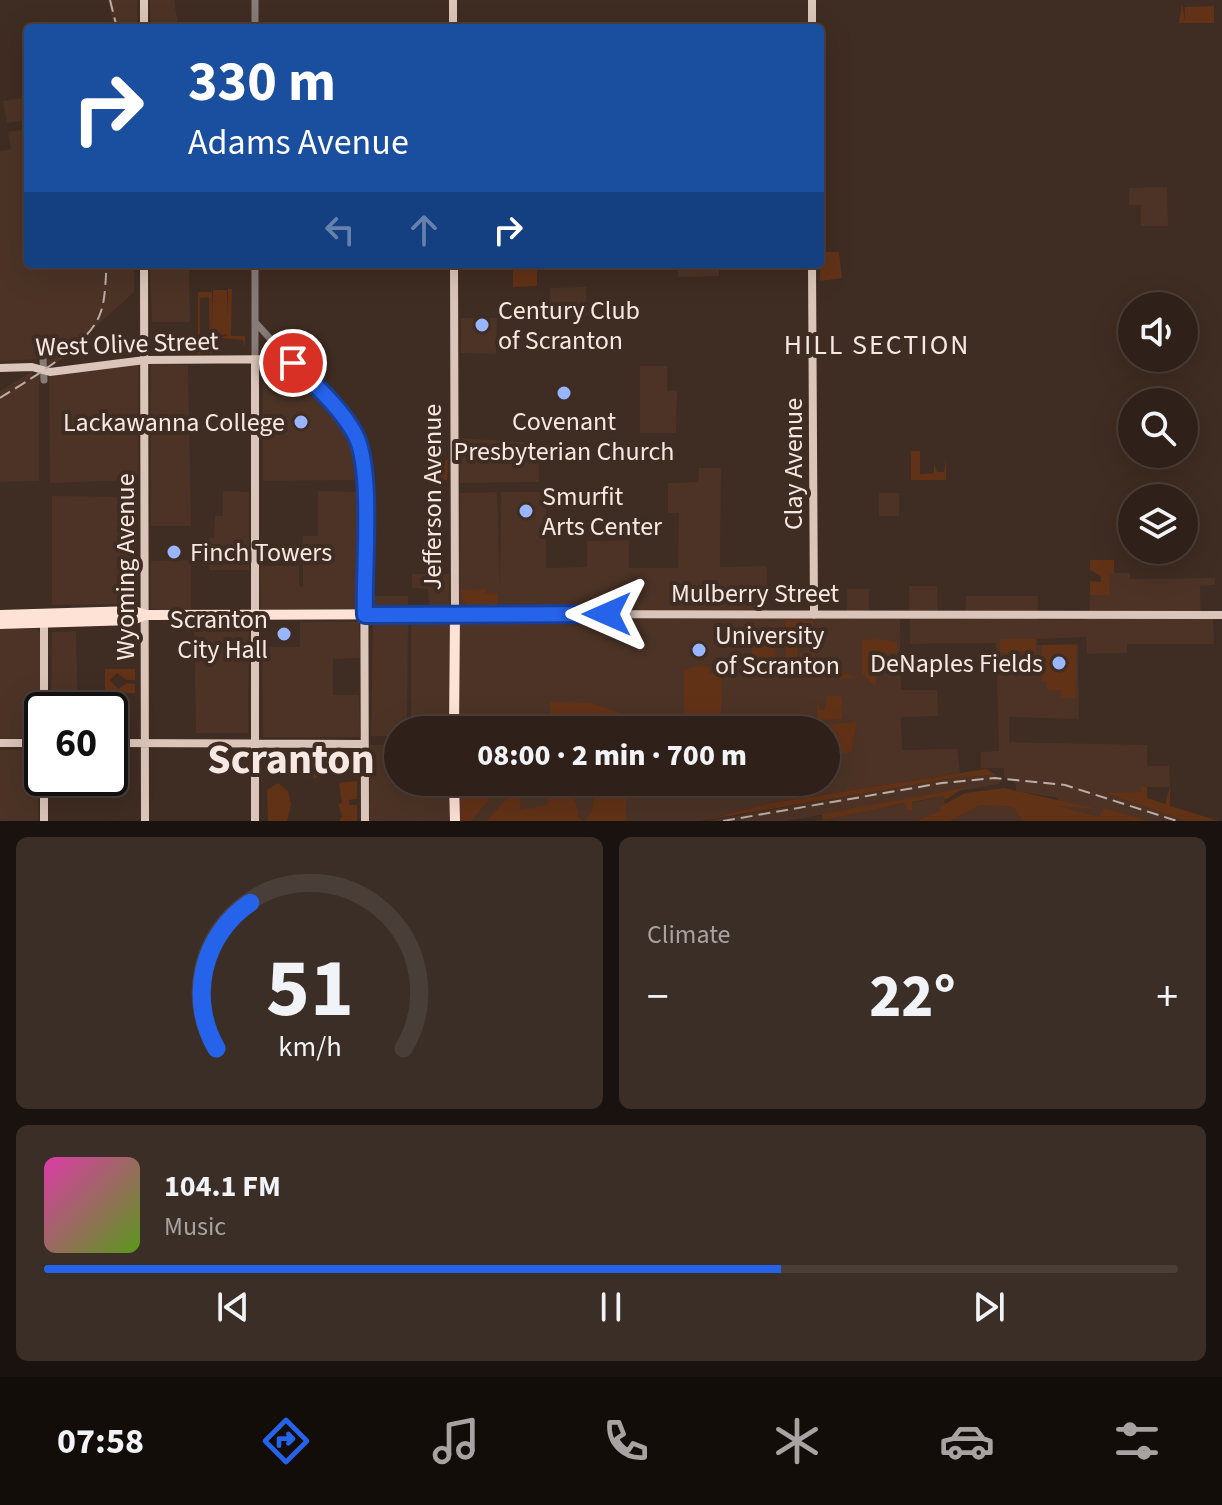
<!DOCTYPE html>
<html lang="en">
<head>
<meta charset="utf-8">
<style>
  :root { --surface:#2f211a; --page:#3b2e27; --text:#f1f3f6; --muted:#a7a3a2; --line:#4a3e39; --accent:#2563eb }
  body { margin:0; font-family:"Source Sans 3",sans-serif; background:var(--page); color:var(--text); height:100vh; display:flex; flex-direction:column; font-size:30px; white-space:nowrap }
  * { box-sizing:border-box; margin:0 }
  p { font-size:26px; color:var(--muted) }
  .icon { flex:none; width:44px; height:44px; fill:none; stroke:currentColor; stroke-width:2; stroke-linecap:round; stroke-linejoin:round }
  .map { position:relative; height:821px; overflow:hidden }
  .drawer { display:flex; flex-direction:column; gap:16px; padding:16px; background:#1a120e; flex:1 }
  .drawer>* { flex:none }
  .hud { position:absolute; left:24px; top:24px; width:800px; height:244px; border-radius:8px; box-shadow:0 8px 32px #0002,0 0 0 2px var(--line); background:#1a4fa0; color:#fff; overflow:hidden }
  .tools { position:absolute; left:1118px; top:292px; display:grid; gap:16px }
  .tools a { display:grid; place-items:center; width:80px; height:80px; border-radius:50%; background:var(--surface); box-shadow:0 8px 32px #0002,0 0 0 2px var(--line); font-size:40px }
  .speed { position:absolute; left:24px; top:692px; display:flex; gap:16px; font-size:40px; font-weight:700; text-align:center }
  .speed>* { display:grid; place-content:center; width:104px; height:104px; border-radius:50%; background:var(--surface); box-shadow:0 8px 32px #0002,0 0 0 2px var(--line); line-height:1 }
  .speed .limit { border:4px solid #111; border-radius:12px; background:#fff; color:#111 }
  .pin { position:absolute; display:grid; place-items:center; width:68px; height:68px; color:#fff; margin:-34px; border:4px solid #fff; border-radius:50%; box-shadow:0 2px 8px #0007 }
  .me { position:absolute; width:88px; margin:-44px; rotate:270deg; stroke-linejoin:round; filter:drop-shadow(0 0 6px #0008) }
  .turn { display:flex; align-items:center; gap:28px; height:168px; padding:0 32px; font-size:36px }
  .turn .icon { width:104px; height:104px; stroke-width:2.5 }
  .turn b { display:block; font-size:56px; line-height:68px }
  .lanes { display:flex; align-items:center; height:76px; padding:0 32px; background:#0003; justify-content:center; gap:40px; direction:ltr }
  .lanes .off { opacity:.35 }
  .big { font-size:60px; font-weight:800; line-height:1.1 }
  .drawer .card { flex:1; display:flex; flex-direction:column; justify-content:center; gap:12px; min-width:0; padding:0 28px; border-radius:12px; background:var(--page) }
  .drawer .dial { align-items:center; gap:0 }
  .dial svg { height:208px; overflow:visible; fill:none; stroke:var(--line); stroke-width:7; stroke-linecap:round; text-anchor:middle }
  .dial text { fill:var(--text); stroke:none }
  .song { display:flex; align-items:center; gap:24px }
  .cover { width:96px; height:96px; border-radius:12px; background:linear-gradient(135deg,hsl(320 70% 55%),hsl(90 70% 35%)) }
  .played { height:8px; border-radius:4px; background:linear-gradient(90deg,var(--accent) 65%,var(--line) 65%) }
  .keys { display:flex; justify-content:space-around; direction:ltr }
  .heat { display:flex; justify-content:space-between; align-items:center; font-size:44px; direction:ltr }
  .drawer .tiles { flex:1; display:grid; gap:16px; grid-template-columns:1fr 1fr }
  .card:last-child { grid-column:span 2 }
  .trip { position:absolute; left:384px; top:716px; width:456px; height:80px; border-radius:40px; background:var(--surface); box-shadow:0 8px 32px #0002,0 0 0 2px var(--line); font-weight:800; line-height:80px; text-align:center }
  .tabs { display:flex; height:128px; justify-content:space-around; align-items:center; background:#130d0a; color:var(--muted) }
  .tabs .icon { width:56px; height:56px }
  .tabs .selected { color:var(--accent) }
  .tabs b { font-size:36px; color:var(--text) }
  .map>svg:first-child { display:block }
  .built { fill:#4c3326 }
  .green { fill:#623217; fill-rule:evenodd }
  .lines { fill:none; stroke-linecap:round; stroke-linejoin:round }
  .minor { stroke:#867b76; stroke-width:7 }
  .major { stroke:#dbc5ba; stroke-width:8 }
  .highway { stroke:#fde2d5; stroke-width:10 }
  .rail { stroke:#bdada6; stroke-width:2; stroke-dasharray:12 6; stroke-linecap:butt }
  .route-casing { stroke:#184099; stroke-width:20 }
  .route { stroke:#2563eb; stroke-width:14 }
  .poi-dot { fill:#99b5fd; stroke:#3f2c22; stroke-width:3 }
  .labels { text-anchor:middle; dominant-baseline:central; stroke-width:8; stroke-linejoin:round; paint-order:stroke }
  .poi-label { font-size:26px; fill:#f6e8e2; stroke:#3f2c22; text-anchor:start }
  .street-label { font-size:26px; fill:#f6e8e2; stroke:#3f2c22 }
  .neighbourhood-label { font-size:28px; letter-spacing:2px; fill:#f6e8e2; stroke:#3f2c22 }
  .town-label { font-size:42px; font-weight:bold; fill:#f6e8e2; stroke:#3f2c22 }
</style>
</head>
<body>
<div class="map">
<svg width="1222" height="821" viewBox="0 0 1222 821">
  <rect width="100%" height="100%" fill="#3f2c22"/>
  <path class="built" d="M108,0h29v28h-23z
    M150,0h24l4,24 -27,3z
    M28,97v23l-21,3 -4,-22z
    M28,129v135h106v28l-95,87v102l-39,1v-91l31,-19 4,5 6,-3 -1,-15 -40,2v-210l11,-2 -3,-17z
    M1167,187l1,39h-27v-21h-12v-17z
    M150,264h39l1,58h-38z
    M678,264h41v12l-41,1z
    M586,287l1,29 -36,1 -1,-29z
    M461,318h36l-1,36 -35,-1z
    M263,363h16l10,5 47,51 20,35 2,26 -95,1z
    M138,364v116l-88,3 -1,-107z
    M151,364l37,1 3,161h-40z
    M640,366h27v25h10l-1,42h-36z
    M458,438l80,5 1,39 -79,1z
    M699,468h22l-1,99 47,-1v53l80,-1v-29h22v29l31,1 1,71h36l1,26 -37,1 1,33 55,-1 3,24 -189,30 -70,18h-230l34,-39h321v-52h-415v-111l48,1 1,-127 37,-1 3,97 1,-97h45v76l41,-1v-26l42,-1v28h49l1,-55h-11v-30l30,-1z
    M223,491l26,1v78h-40v-32h5l1,-22h8z
    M318,491l42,1 1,117h-100l-1,-43h39v20l4,1v-51h15z
    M879,493h20v23h-20z
    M52,496l83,1 1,101 -5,6 -79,1z
    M191,560v49h-40v-48z
    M1109,573h21v6l85,-1v7l-15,1 1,33h12l1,25h-87v9l-40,1 -1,-17 -49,2v6l41,-1 1,75 -70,-2v25l138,3v21h22l1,21h-28l-1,5 -32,2 76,27h-132l5,-23 -42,-7v-7l-12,-8v-8h-23v-16l18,-1 -3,-108 -86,1 -1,-58h28l1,33h27l1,-23h72l-1,24h42l10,-1 1,-24 19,-1z
    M412,574h37v35h-20l-1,-20 -16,-1z
    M372,596h36v13h-36z
    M194,620l55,1 -1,112h-52z
    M373,621l35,1 -1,108h-9v6h-27z
    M300,622h59l1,36 -27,1v36h26l1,42h-97l-1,-90h38z
    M0,629h36l5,4 -1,105h-40z
    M76,631l2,79h-27l1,-78z
    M398,744v38h62v39h-90l-1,-76z
    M38,749v72h-38v-71z
    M996,775l5,6 -3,3 -212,37h-79l247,-43z
    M943,796l3,10 -6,1 1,4 -25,10h-102l92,-18 6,5 -1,-5z
    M980,805l33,2 10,14h-73z"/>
  <path class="green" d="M1182,3l3,18v-14l29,-1v17h-35z
    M820,252h19l3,26 -22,3z
    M537,269v17l-24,1v-17z
    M228,289h4l-1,47h14v12l-2,-8 -24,-2 9,-3 -15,-1 -1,19 -14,1v-62h14l1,39v-41h14v32zM209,297l1,52h-10v-51z
    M911,451h9v23l14,-1v-10l3,9h7l2,-14v22h-35z
    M448,459l-1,21h-23v-15h15z
    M1090,560h24v13h-5v22h-19v-14l11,1v-6l-11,-6z
    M485,589v4l13,1 -1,13h-27l-8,-7v-10z
    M785,620l28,1 1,41h-6l-1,-38 -10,-1v39h-11z
    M771,626h4l1,35 9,2 -34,1 2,-29h18z
    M880,639l17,3v11h-22l1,34 -14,-13v-34z
    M1000,639h35l1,13 -36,1z
    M1042,645h34v53h-15v-8h-14v-9h-5z
    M823,660h9l5,11 23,7h-41l-2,4v-13l6,-1z
    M698,665l12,2 -1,7 13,-4 -1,48 -37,2v-50z
    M105,669h30v11h-9l-9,-7 -7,7 8,9 9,-6 8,1v9h-30z
    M828,695l14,2v22l-25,1v-24l2,13 5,2z
    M550,702l41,1 38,13 -1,11 -61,3v-7h-17z
    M857,722l-6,30 -25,4v-26h-7l1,-5z
    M281,750l29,1v5h-7l-2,15 8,2 2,5 -18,-5 -18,-15z
    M341,750l5,7c-5,13 -19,19 -33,21l1,-5 9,-4v-11l-9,-2v-5z
    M986,769l10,6 -42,3 -253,43 70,-18z
    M357,781v18l-8,1 1,5h7v16h-18l3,-5 -4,-12 4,-1 -3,-20z
    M460,782h45l-34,39h-11z
    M521,782h9l8,8 -8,6 -6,-5 -4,2v17l27,-5 6,-23c21,1 22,21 26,31l-2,4 7,4 8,-10 2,-13 -15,-6 4,-9 43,-1v39h-139z
    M278,783l10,8 3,14 -4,16h-19l-1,-31z
    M1141,787h6v11l18,6 5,-17v19l49,15h-34l-79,-28 35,-1z
    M964,788l-19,12 -2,-4 -31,6v8h-5l-2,-7 -82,17 -1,-6z
    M1004,788l94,21 -41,-3 42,11 4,-9 46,13h-126l-10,-14 -33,-2 -30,16h-34l24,-10v-4l25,-14z"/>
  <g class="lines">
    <path class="minor" d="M255,0v28
      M255,264v97
      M255,322l98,108 10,31 1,28
      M43,359l1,21"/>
    <path class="major" d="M812,0v28
      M144,28v-28
      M453,28v-28
      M144,264l1,557
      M454,264l1,350 767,1
      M812,264l2,351
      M255,361v460
      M0,368l32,-1 18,5 95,-12 133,-1 15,4
      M364,489l1,332
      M44,619v91
      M0,743h42
      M110,743l250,1
      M44,821v-43"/>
    <path class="highway" d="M0,615l134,-4 11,4 310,-1 -1,116
      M0,624l133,-4 12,-5
      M454,782l1,39"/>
    <path class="rail" d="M110,0l7,28
      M0,398c28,-18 89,-52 100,-84 6,-15 5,-34 7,-50
      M723,821l219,-38 53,-5 70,7 112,36"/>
  </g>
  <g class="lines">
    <defs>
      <path id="route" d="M293,363c21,21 48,45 62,71 19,36 8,136 10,181l242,-1"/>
    </defs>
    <use href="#route" class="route-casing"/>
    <use href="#route" class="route"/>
  </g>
  <g class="poi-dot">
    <circle cx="482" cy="325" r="8"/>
    <circle cx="564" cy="393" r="8"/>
    <circle cx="301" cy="422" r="8"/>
    <circle cx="526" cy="511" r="8"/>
    <circle cx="174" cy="552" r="8"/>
    <circle cx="284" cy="634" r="8"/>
    <circle cx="699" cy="650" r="8"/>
    <circle cx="1059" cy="663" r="8"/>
  </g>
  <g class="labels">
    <g class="poi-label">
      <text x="498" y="310">Century Club<tspan x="498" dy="30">of Scranton</tspan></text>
      <text x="564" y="421" text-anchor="middle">Covenant<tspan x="564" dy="30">Presbyterian Church</tspan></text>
      <text x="285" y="422" text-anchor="end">Lackawanna College</text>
      <text x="542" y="496">Smurfit<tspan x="542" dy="30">Arts Center</tspan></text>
      <text x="190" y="552">Finch Towers</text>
      <text x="268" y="619" text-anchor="end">Scranton<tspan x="268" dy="30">City Hall</tspan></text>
      <text x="715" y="635">University<tspan x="715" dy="30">of Scranton</tspan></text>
      <text x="1043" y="663" text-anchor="end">DeNaples Fields</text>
    </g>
    <g class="street-label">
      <text transform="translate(127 344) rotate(-2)">West Olive Street</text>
      <text transform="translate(793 464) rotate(-90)">Clay Avenue</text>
      <text transform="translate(432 497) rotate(-90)">Jefferson Avenue</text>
      <text transform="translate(125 567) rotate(-90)">Wyoming Avenue</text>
      <text x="755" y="593">Mulberry Street</text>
    </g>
    <g class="neighbourhood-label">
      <text x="877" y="345">HILL SECTION</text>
    </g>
    <g class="town-label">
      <text x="291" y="760">Scranton</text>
    </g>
  </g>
</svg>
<div class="tools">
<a><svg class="icon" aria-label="sound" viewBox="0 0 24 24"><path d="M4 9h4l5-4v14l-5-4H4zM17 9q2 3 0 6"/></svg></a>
<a><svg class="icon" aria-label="search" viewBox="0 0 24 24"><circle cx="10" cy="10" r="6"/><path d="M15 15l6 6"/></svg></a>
<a><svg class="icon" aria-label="layers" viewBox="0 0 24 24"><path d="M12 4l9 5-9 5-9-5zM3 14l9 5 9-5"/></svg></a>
</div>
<div class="speed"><div class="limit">60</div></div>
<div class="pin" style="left:293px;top:363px;background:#d93025"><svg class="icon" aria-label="arrive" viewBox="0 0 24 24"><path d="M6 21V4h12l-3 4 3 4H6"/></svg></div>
<svg class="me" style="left:607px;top:614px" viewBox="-20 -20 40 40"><path d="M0-17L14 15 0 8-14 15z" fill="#2563eb" stroke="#fff" stroke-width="4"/></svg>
<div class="trip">08:00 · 2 min · 700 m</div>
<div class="hud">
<div class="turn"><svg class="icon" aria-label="right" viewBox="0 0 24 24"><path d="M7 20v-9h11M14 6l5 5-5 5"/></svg><div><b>330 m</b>Adams Avenue</div></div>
<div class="lanes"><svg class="icon off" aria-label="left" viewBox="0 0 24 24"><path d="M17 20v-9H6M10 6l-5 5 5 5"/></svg><svg class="icon off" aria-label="ahead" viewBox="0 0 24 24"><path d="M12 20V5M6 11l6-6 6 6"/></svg><svg class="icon" aria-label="right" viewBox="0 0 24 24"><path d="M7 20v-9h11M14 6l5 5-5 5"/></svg></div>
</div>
</div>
<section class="drawer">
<div class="tiles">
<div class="card dial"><svg viewBox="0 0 100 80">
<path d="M14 69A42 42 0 1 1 86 69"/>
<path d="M14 69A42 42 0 0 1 27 13" stroke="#2563eb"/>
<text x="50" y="56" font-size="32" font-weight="700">51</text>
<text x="50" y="72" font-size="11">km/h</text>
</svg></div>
<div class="card"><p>Climate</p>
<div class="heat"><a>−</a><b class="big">22°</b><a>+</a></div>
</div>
<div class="card">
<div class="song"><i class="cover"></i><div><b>104.1 FM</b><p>Music</p></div></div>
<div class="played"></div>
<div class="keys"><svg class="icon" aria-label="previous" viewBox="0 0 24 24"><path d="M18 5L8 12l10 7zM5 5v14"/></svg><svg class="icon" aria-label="pause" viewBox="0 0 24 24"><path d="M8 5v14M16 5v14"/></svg><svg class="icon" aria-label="next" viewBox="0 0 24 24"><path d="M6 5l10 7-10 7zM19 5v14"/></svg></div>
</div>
</div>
</section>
<nav class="tabs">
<b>07:58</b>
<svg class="icon selected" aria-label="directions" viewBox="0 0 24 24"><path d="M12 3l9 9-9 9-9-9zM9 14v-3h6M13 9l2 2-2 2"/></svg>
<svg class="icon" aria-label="music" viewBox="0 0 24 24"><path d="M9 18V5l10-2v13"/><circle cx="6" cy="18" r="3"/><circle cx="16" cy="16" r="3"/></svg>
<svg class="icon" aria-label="phone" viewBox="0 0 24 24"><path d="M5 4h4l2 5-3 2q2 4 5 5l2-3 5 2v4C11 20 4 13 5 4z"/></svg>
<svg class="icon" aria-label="climate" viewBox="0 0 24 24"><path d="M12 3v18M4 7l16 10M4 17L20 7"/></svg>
<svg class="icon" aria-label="car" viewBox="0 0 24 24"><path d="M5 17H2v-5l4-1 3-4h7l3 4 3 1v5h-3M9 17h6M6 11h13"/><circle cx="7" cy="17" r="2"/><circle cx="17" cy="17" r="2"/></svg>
<svg class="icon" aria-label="filters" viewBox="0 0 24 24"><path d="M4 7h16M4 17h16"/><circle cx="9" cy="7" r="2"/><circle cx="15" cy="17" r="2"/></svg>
</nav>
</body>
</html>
